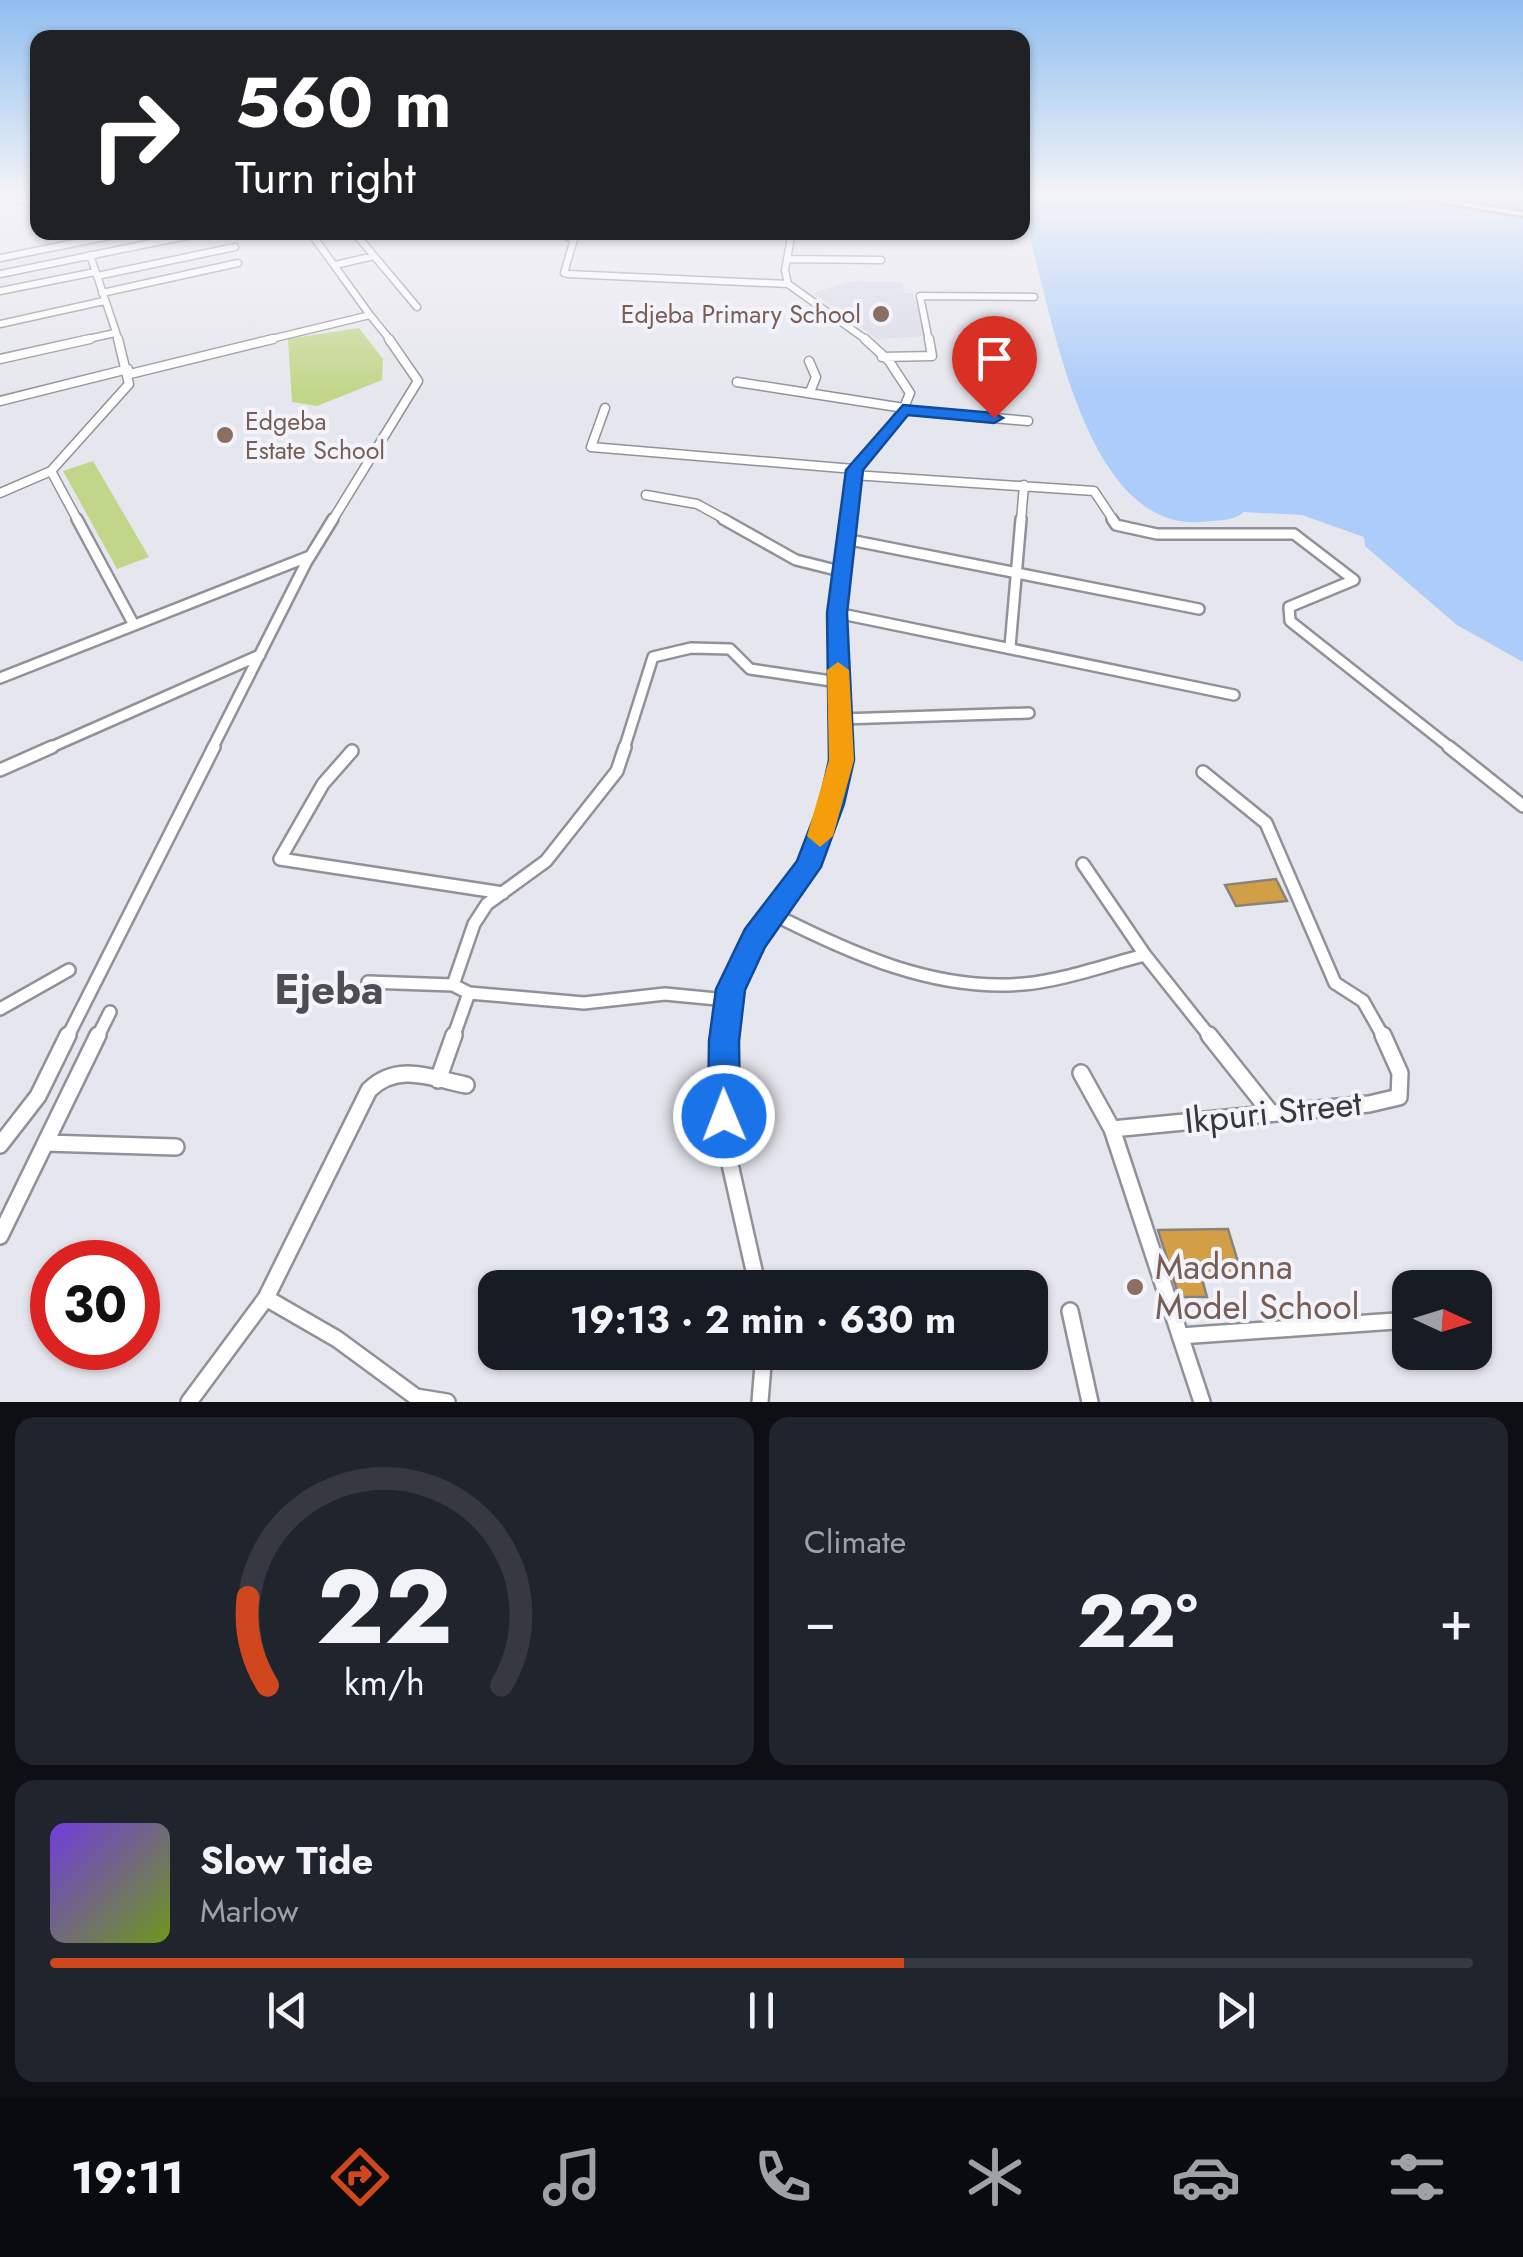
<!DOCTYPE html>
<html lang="en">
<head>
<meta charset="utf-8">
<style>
  :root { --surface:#171b24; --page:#20242c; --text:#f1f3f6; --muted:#9ea1a6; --line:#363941; --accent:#d0471e }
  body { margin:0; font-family:Jost,sans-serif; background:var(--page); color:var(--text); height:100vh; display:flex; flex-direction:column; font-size:38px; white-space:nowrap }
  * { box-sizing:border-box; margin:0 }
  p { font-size:32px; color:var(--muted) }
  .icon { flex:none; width:55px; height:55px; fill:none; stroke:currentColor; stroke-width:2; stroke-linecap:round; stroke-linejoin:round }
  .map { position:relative; height:1402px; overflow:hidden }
  .sheet { display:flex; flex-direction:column; gap:15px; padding:15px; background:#0d0f14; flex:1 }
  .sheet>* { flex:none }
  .hud { position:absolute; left:30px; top:30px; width:1000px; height:210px; border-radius:20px; box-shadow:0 2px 8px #0004; background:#202124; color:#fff; overflow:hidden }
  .needle { width:65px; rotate:94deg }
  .fabs { position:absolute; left:1392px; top:1270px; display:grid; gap:20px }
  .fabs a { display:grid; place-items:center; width:100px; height:100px; border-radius:20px; background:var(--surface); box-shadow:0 2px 8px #0004; font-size:50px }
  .speed { position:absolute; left:30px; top:1240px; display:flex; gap:20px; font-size:50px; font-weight:700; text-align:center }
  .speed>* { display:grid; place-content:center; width:130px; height:130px; border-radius:50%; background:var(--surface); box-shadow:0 2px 8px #0004; line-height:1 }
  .speed .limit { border:15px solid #d22; background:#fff; color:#111 }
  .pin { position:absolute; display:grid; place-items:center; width:85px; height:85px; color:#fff; margin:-102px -42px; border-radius:50% 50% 50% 0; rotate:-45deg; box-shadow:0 0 10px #0007 }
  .pin .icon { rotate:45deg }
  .me { position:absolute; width:110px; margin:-55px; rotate:359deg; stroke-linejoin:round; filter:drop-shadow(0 0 8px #0008) }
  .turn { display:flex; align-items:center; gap:35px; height:210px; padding:0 40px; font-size:45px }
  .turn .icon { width:130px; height:130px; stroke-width:2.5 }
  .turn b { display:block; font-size:70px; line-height:85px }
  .big { font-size:75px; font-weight:700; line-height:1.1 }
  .sheet .tile { flex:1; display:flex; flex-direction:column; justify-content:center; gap:15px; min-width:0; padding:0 35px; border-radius:20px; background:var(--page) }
  .sheet .dial { align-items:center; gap:0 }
  .dial svg { height:260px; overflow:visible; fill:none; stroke:var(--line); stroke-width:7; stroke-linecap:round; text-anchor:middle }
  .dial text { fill:var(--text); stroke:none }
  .song { display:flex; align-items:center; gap:30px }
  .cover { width:120px; height:120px; border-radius:15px; background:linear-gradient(135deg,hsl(260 70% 55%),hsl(80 70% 35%)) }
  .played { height:10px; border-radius:5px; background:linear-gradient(90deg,var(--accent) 60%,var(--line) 60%) }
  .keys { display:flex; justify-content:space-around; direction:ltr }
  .heat { display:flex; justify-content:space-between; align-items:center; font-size:55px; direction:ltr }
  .sheet .tiles { flex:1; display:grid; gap:15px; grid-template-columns:1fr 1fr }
  .tile:last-child { grid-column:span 2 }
  .trip { position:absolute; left:478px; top:1270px; width:570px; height:100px; border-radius:20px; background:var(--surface); box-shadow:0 2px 8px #0004; font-weight:700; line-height:100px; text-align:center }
  .tabs { display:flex; height:160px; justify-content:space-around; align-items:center; background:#090b0e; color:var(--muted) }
  .tabs .icon { width:70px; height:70px }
  .tabs .selected { color:var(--accent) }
  .tabs b { font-size:45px; color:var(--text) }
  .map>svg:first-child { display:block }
  .built { fill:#d9d9e8 }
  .green { fill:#c1d689 }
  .water { fill:#acccf9 }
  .building { fill:#d29f47; stroke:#87837c; stroke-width:2.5 }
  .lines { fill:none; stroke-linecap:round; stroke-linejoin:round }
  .minor-far4-casing { stroke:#919199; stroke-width:9 }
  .minor-far3-casing { stroke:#919199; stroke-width:11 }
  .minor-far2-casing { stroke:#919199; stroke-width:14 }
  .minor-far1-casing { stroke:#919199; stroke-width:16 }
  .minor-casing { stroke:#919199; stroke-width:20 }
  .primary-casing { stroke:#919199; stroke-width:5 }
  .minor-far4 { stroke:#fff; stroke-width:6 }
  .minor-far3 { stroke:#fff; stroke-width:8 }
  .minor-far2 { stroke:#fff; stroke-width:9 }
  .minor-far1 { stroke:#fff; stroke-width:11 }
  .minor { stroke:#fff; stroke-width:15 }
  .primary { fill:#fff; fill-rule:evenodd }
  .route { fill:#1a73e8; stroke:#114b97; stroke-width:2.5 }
  .slow { fill:#f59e0b }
  .education-dot { fill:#8d6e63; stroke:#f3f3fb; stroke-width:4 }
  .labels { text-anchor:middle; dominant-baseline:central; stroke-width:8; stroke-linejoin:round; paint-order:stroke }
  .far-education-label { font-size:25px; fill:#785e54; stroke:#f3f3fb; text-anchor:end }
  .near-street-label { font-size:35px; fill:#38383b; stroke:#f3f3fb }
  .near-education-label { font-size:35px; fill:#785e54; stroke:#f3f3fb; text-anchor:start }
  .near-quarter-label { font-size:42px; font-weight:bold; fill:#4d4d53; stroke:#f3f3fb }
</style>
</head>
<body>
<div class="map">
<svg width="1523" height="1402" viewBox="0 0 1523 1402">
  <rect width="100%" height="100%" fill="#e6e6ee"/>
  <path class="built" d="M852,281l50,1 2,11h9l12,43 -48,3 -63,-46z"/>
  <path class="green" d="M359,328l24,31 -1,21 -65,26 -25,-4 -4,-63z
    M93,461l56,96 -32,12 -54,-98z"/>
  <path class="water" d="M1028,198h495v464l-66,-37 -92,-79 -1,-9 -62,-22 -58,-3c-12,10 -28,8 -43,10 -115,9 -148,-204 -172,-287l-5,-26z"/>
  <path class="building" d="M1276,879l11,22 -51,5 -11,-21z
    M1228,1229l14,46h-41l6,22h-28l-21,-67z"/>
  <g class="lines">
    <defs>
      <path id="minor-far4" d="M5,198l33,5
        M310,232l60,83
        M354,232l63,75
        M553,232l21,7 -10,34 4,1 220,10
        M792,232l-7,38 3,14 80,57
        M887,232l22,1
        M90,255l29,86
        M0,258l130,-26
        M788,259l93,1
        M335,265l39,-9
        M0,274l206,-42
        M97,276l138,-29
        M0,291l95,-19
        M102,293l136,-30
        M0,324l104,-23
        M79,341l36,-8
        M263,341l107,-26 21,26
        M929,341l-9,-45 114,1"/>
      <path id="minor-far3" d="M882,357l50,-1 -3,-17
        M0,359l90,-20
        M809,361l7,16 -6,15
        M130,374l143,-35
        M737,382l167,26
        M0,401l128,-32
        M605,408l-14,39 263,22
        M903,410l125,11
        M51,471l27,50
        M853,475l241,16 20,30
        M0,493l51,-22 78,-87 -11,-45
        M646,495l51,9 31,17
        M332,521l86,-140 -29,-42
        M848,521l5,-46 50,-65 7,-17 -21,-32 -24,-22
        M1021,521l3,-36"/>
      <path id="minor-far2" d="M77,519l57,106
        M723,519l73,41 44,11
        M1112,519l4,6 41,9h137l60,46 -65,27 1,14 162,128
        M845,539l354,70
        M837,613l397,82
        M1010,647l11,-128
        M0,678l310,-122
        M841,719l188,-6
        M47,749l213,-94
        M212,749l94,-186 27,-44
        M624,749l29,-92 38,-9 39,1 20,20 88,13
        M842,749l-5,-136 11,-94"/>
      <path id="minor-far1" d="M1449,747l74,59
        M352,751l-29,33 -43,75 223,34
        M0,770l52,-23
        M1203,772l63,51 69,160 28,18 21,37
        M1083,864l62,91 66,83
        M773,914c77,39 162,78 251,70 41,-4 81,-19 121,-29
        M368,982l85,3 16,8 115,10 81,-9 62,6
        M453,985l21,-61 13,-20 59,-43 71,-90 8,-24
        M0,1009l69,-39
        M67,1038l147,-291
        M97,1038l13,-26
        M453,1038l16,-45
        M726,1038l1,-38 28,-62 52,-71 25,-63 10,-57"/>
      <path id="minor" d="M727,1035l-2,107 33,146
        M1209,1035l62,78
        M1081,1073l31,56 90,273
        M438,1080l16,-45
        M1112,1129l257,-25 30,-7 1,-24 -17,-38
        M46,1143l130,4
        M0,1145l38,-49 30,-61
        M0,1236l98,-201
        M266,1298l71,41 79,58 31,5
        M1070,1311l20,91
        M1180,1336l230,-16
        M189,1402l77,-104 103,-208c29,-28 62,-12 97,-5
        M760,1402l4,-50"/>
      <path id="primary" d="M1416,198h17l90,14v4z"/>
    </defs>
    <use href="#minor-far4" class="minor-far4-casing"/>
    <use href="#minor-far3" class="minor-far3-casing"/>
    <use href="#minor-far2" class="minor-far2-casing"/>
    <use href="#minor-far1" class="minor-far1-casing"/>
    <use href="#minor" class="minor-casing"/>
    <use href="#primary" class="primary-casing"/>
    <use href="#minor-far4" class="minor-far4"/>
    <use href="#minor-far3" class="minor-far3"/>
    <use href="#minor-far2" class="minor-far2"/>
    <use href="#minor-far1" class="minor-far1"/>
    <use href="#minor" class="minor"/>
    <use href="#primary" class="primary"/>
  </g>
  <linearGradient id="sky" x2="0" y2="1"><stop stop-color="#90beef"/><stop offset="0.5" stop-color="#f4f4f7"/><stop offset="1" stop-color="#f4f4f7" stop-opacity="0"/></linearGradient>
  <rect width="1523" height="394" fill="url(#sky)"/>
  <path class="route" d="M903,405l91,8 9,5 -9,5 -86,-8 -45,55 -16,143 7,147 -10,44 -23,63 -56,80 -20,43 -6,51 1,75 -5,11 -11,5 -12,-5 -4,-11 1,-75 7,-52 29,-60 52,-68 22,-57 10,-44 -2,-147 19,-143z"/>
  <path class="slow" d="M838,662l11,8 5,90 -21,76 -13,11 -13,-11 22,-76 -2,-90z"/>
  <g class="education-dot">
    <circle cx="881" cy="314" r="10"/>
    <circle cx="225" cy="435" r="10"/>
    <circle cx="1135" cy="1287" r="10"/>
  </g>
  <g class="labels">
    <g class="far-education-label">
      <text x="861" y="314">Edjeba Primary School</text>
      <text x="245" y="421" text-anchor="start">Edgeba<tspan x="245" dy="29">Estate School</tspan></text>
    </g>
    <g class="near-street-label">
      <text transform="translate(1273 1112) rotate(-6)">Ikpuri Street</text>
    </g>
    <g class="near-education-label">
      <text x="1155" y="1267">Madonna<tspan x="1155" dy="40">Model School</tspan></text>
    </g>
    <g class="near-quarter-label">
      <text x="329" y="989">Ejeba</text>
    </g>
  </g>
</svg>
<div class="fabs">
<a><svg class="needle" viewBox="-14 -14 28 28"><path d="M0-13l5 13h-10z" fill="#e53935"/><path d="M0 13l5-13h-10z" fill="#9ea1a6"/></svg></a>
</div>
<div class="speed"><div class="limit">30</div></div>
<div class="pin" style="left:994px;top:418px;background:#d93025"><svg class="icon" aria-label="arrive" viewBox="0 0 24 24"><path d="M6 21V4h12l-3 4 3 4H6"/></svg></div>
<svg class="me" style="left:724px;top:1116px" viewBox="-20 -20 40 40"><circle r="17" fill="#1a73e8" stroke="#fff" stroke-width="3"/><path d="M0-11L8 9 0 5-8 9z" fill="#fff"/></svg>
<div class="trip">19:13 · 2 min · 630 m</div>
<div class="hud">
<div class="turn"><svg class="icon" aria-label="right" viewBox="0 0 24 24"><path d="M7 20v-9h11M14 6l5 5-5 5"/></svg><div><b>560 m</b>Turn right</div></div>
</div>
</div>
<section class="sheet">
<div class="tiles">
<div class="tile dial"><svg viewBox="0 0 100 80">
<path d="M14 69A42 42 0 1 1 86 69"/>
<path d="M14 69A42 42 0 0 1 8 42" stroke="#d0471e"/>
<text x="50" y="56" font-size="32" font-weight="700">22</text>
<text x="50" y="72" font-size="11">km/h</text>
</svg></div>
<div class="tile"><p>Climate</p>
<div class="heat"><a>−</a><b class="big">22°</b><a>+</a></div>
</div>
<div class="tile">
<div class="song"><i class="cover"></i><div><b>Slow Tide</b><p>Marlow</p></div></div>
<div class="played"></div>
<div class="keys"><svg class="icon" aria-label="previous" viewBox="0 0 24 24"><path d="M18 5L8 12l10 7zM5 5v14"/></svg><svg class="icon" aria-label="pause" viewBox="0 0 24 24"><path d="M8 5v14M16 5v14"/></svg><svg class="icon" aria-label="next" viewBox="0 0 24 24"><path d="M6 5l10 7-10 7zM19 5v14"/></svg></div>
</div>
</div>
</section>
<nav class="tabs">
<b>19:11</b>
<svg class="icon selected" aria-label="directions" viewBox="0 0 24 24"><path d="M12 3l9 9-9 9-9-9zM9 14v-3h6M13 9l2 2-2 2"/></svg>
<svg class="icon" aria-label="music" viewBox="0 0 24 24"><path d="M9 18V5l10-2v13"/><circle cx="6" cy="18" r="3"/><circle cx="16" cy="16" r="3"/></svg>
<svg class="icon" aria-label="phone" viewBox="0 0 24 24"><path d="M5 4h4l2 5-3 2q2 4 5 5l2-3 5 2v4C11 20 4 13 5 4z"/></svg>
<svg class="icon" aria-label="climate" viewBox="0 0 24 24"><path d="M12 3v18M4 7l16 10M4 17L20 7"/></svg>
<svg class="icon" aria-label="car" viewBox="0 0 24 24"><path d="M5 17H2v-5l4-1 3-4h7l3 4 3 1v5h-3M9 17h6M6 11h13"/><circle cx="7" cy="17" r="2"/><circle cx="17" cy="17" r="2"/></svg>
<svg class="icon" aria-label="filters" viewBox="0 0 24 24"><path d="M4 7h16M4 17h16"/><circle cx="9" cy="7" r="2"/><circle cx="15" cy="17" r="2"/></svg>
</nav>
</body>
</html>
